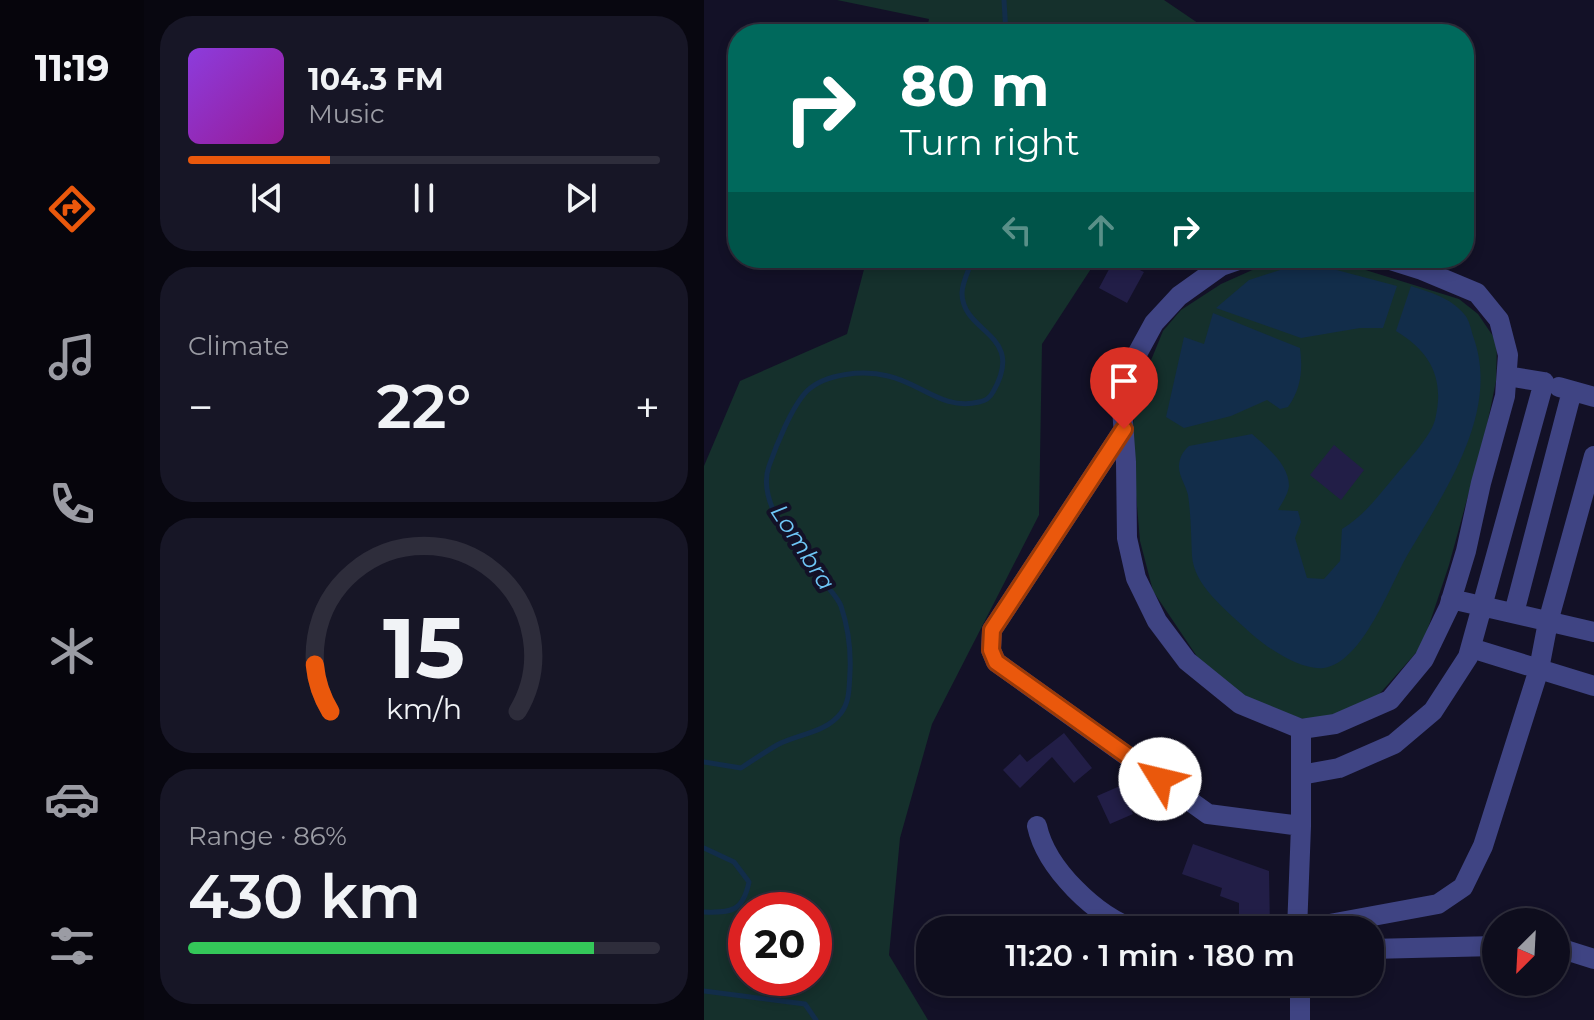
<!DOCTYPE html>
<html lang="en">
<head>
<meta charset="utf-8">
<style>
  :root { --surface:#0e0d1d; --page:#171626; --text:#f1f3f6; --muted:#9b9ca4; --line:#2e2d3b; --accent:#ea580c }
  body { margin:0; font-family:Montserrat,sans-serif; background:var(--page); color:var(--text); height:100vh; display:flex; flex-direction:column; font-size:30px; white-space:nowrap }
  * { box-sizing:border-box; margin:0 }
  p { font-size:26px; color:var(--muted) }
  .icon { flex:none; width:44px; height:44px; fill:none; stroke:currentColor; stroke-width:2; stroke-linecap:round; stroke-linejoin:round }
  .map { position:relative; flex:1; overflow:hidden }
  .panel { display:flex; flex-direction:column; gap:16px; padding:16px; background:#080710; width:560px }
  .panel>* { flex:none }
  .banner { position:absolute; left:24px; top:24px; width:746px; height:244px; border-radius:32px; box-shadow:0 4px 12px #0003,0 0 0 2px var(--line); background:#00695c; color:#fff; overflow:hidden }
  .needle { width:52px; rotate:204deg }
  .controls { position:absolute; left:778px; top:908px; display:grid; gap:16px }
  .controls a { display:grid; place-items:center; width:88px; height:88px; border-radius:50%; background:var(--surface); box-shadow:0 4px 12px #0003,0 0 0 2px var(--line); font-size:40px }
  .speed { position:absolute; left:24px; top:892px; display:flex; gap:16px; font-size:40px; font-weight:700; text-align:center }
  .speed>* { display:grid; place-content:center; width:104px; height:104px; border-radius:50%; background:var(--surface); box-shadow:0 4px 12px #0003,0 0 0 2px var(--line); line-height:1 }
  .speed .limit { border:12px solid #d22; background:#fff; color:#111 }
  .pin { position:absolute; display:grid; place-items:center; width:68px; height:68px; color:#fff; margin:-82px -34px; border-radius:50% 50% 50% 0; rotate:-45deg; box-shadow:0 0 8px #0007 }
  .pin .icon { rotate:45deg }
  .me { position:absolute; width:88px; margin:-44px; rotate:306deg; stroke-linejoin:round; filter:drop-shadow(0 0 6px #0008) }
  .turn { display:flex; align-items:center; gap:28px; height:168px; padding:0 40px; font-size:36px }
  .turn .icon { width:104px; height:104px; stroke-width:2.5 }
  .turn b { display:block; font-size:56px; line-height:68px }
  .lanes { display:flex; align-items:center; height:76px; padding:0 40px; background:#0003; justify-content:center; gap:40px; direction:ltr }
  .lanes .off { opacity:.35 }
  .big { font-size:60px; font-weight:600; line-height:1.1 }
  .panel .tile { flex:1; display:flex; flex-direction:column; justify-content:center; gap:12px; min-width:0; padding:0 28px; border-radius:32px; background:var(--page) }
  .panel .dial { align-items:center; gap:0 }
  .dial svg { height:208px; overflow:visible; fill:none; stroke:var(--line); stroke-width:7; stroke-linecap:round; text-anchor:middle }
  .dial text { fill:var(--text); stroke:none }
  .song { display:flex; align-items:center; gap:24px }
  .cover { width:96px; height:96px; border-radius:12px; background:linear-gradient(135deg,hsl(270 70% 55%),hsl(300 70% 35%)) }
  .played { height:8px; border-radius:4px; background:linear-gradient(90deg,var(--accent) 30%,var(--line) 30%) }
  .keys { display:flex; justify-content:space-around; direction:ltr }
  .heat { display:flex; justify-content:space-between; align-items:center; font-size:44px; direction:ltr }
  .charge { height:12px; border-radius:6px; background:linear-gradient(90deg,#34c759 86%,var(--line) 0) }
  .trip { position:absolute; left:212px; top:916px; width:468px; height:80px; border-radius:32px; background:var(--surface); box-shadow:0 4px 12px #0003,0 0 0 2px var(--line); font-weight:600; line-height:80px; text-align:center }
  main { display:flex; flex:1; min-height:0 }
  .dock { display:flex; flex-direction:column; width:144px; justify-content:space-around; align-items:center; background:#06050c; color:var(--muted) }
  .dock .icon { width:56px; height:56px }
  .dock .active { color:var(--accent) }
  .dock b { font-size:36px; color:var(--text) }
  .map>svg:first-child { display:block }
  .green { fill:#15302c; fill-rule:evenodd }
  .water { fill:#122d4a }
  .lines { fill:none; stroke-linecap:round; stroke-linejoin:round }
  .stream { stroke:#122d4a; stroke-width:5 }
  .building { fill:#221e47 }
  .minor { stroke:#3f4483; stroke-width:20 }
  .route-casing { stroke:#983908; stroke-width:20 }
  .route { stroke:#ea580c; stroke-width:14 }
  .labels { text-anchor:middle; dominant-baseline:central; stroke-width:8; stroke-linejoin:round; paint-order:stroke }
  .water-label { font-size:24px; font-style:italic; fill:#6ec6f6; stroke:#131127 }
</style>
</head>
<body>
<main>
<nav class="dock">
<b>11:19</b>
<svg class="icon active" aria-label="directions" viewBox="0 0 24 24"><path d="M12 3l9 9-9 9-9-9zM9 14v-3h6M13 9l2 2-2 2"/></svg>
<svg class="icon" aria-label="music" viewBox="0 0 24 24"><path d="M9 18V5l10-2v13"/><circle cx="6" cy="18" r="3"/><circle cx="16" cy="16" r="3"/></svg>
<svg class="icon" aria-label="phone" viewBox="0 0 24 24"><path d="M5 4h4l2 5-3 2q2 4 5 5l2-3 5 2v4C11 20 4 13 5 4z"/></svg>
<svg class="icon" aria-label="climate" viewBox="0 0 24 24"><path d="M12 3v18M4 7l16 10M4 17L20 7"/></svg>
<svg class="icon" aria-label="car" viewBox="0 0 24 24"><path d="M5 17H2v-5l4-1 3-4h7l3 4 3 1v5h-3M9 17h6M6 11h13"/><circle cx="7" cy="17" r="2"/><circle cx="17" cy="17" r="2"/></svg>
<svg class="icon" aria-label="filters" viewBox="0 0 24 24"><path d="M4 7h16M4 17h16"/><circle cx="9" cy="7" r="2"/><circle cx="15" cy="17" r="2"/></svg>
</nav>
<section class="panel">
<div class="tile">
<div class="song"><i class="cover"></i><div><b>104.3 FM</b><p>Music</p></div></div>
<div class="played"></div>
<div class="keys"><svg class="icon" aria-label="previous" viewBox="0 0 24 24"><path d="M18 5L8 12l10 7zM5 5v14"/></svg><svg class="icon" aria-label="pause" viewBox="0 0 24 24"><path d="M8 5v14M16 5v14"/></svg><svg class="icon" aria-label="next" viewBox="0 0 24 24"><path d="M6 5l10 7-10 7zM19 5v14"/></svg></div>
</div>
<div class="tile"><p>Climate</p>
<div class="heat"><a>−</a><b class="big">22°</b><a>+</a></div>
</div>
<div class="tile dial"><svg viewBox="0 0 100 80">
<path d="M14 69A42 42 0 1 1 86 69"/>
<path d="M14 69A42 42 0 0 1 8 51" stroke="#ea580c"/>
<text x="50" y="56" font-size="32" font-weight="700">15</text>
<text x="50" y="72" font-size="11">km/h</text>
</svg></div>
<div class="tile"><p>Range · 86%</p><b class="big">430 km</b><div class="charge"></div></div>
</section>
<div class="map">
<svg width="890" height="1020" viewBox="0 0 890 1020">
  <rect width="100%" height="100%" fill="#131127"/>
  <path class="green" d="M133,0h327l50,34h-288l3,-15z
    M163,258h231l-56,86 -3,171 -107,209 -32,114 -11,117 39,65h-224v-554l36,-85 107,-47zM110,910v68h-68v-68z
    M588,258h26l25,5 116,36 19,15 19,28 -1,39 -10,49 -37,135 -27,81 -47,53 -23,13 -43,7 -17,-1 -49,-23 -45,-37 -45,-67 -13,-50 -8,-94 2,-34 6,-26 23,-56 18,-21 40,-26 47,-21z"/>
  <path class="water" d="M610,264l83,22 -14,42h-23l-59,10 -85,-30 33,-28 34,-11z
    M707,286c19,6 40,12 53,28 5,5 7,15 9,22 28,75 -28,155 -65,218 -18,31 -45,108 -84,114 -25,3 -63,-24 -80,-41 -20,-19 -50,-42 -52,-71 -1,-20 -1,-41 -4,-61 -2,-9 -9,-19 -9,-28 0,-9 4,-16 10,-21l63,-12c15,13 37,31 37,52 -1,8 -7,17 -11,24l20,1 3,11 -6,16 12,40 17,1 16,-18 2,-32c23,-14 36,-33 53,-53 11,-13 36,-40 40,-56 10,-41 -4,-68 -39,-89z
    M509,313l87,35c3,22 1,41 -12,59l-8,2 -13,-9 -36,16 -47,12 -18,-11 18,-80 20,7z"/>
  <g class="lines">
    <path class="stream" d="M300,0l2,34
      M0,762l37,6c12,-8 24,-16 36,-23 21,-11 49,-12 64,-32 9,-12 8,-26 9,-41 1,-21 -2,-45 -9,-66 -3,-8 -12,-17 -17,-24 -23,-28 -69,-77 -55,-116 7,-20 23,-60 38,-75 19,-18 57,-21 81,-15 33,7 55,35 91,26 6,-1 11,-4 14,-10 34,-59 -31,-58 -31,-99 0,-11 8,-25 11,-35
      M0,848l30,14 15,20c-6,29 -17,31 -45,30
      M0,991l101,13 11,16"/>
  </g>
  <path class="building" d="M411,258l29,14 -17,31 -28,-15z
    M630,445l30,25 -23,30 -31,-25z
    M360,733l28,35 -18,15 -22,-26 -32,31 -17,-18 17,-16 7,8z
    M416,786l13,28 -23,10 -13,-28z
    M489,844l76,27 1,59h-31v-27l-19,-7 2,-8 -40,-14z"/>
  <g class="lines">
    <path class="minor" d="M540,258l-23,8 -42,30 -25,27 -18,33 -15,39 5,67 1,76 9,40 21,43 30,40 53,43 61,25 34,-5 55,-24 34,-41 25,-52 17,-56 15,-68 24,-87 3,-41 -9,-35 -22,-27 -55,-23 -38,-12
      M855,387l35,10
      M420,429l-132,201 -1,20 5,12 212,152 93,12
      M747,599l143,33
      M810,613l58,-222
      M767,648l123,38
      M597,729v97l-4,104 141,-26 25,-17 20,-41 56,-177 9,-47 46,-166
      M597,775l38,-7 55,-24 39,-33 35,-54 76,-275 -37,-6
      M333,826c9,42 59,91 100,104
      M852,947l38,12
      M666,949l126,-3
      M596,1020v-38"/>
  </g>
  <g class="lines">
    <defs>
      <path id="route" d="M420,429l-132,201 -1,20 5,12 164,117"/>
    </defs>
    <use href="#route" class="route-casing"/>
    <use href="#route" class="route"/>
  </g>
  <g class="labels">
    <g class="water-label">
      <text transform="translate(99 547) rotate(57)">Lombra</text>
    </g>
  </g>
</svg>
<div class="controls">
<a><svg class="needle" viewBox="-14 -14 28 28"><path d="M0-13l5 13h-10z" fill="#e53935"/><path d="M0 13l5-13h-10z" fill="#9b9ca4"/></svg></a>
</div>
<div class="speed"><div class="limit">20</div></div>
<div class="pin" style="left:420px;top:429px;background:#d93025"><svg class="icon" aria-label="arrive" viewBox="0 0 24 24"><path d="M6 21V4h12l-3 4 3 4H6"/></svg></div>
<svg class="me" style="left:456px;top:779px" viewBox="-20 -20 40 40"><circle r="19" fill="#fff"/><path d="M0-13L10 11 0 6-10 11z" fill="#ea580c"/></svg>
<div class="trip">11:20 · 1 min · 180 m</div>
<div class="banner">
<div class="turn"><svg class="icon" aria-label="right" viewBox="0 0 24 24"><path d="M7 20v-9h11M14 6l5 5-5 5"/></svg><div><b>80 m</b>Turn right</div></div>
<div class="lanes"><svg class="icon off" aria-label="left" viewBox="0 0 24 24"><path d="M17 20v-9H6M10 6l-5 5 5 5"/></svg><svg class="icon off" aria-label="ahead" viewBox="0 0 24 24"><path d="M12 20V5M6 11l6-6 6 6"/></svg><svg class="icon" aria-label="right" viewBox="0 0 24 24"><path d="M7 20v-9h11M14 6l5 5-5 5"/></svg></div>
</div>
</div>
</main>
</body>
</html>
